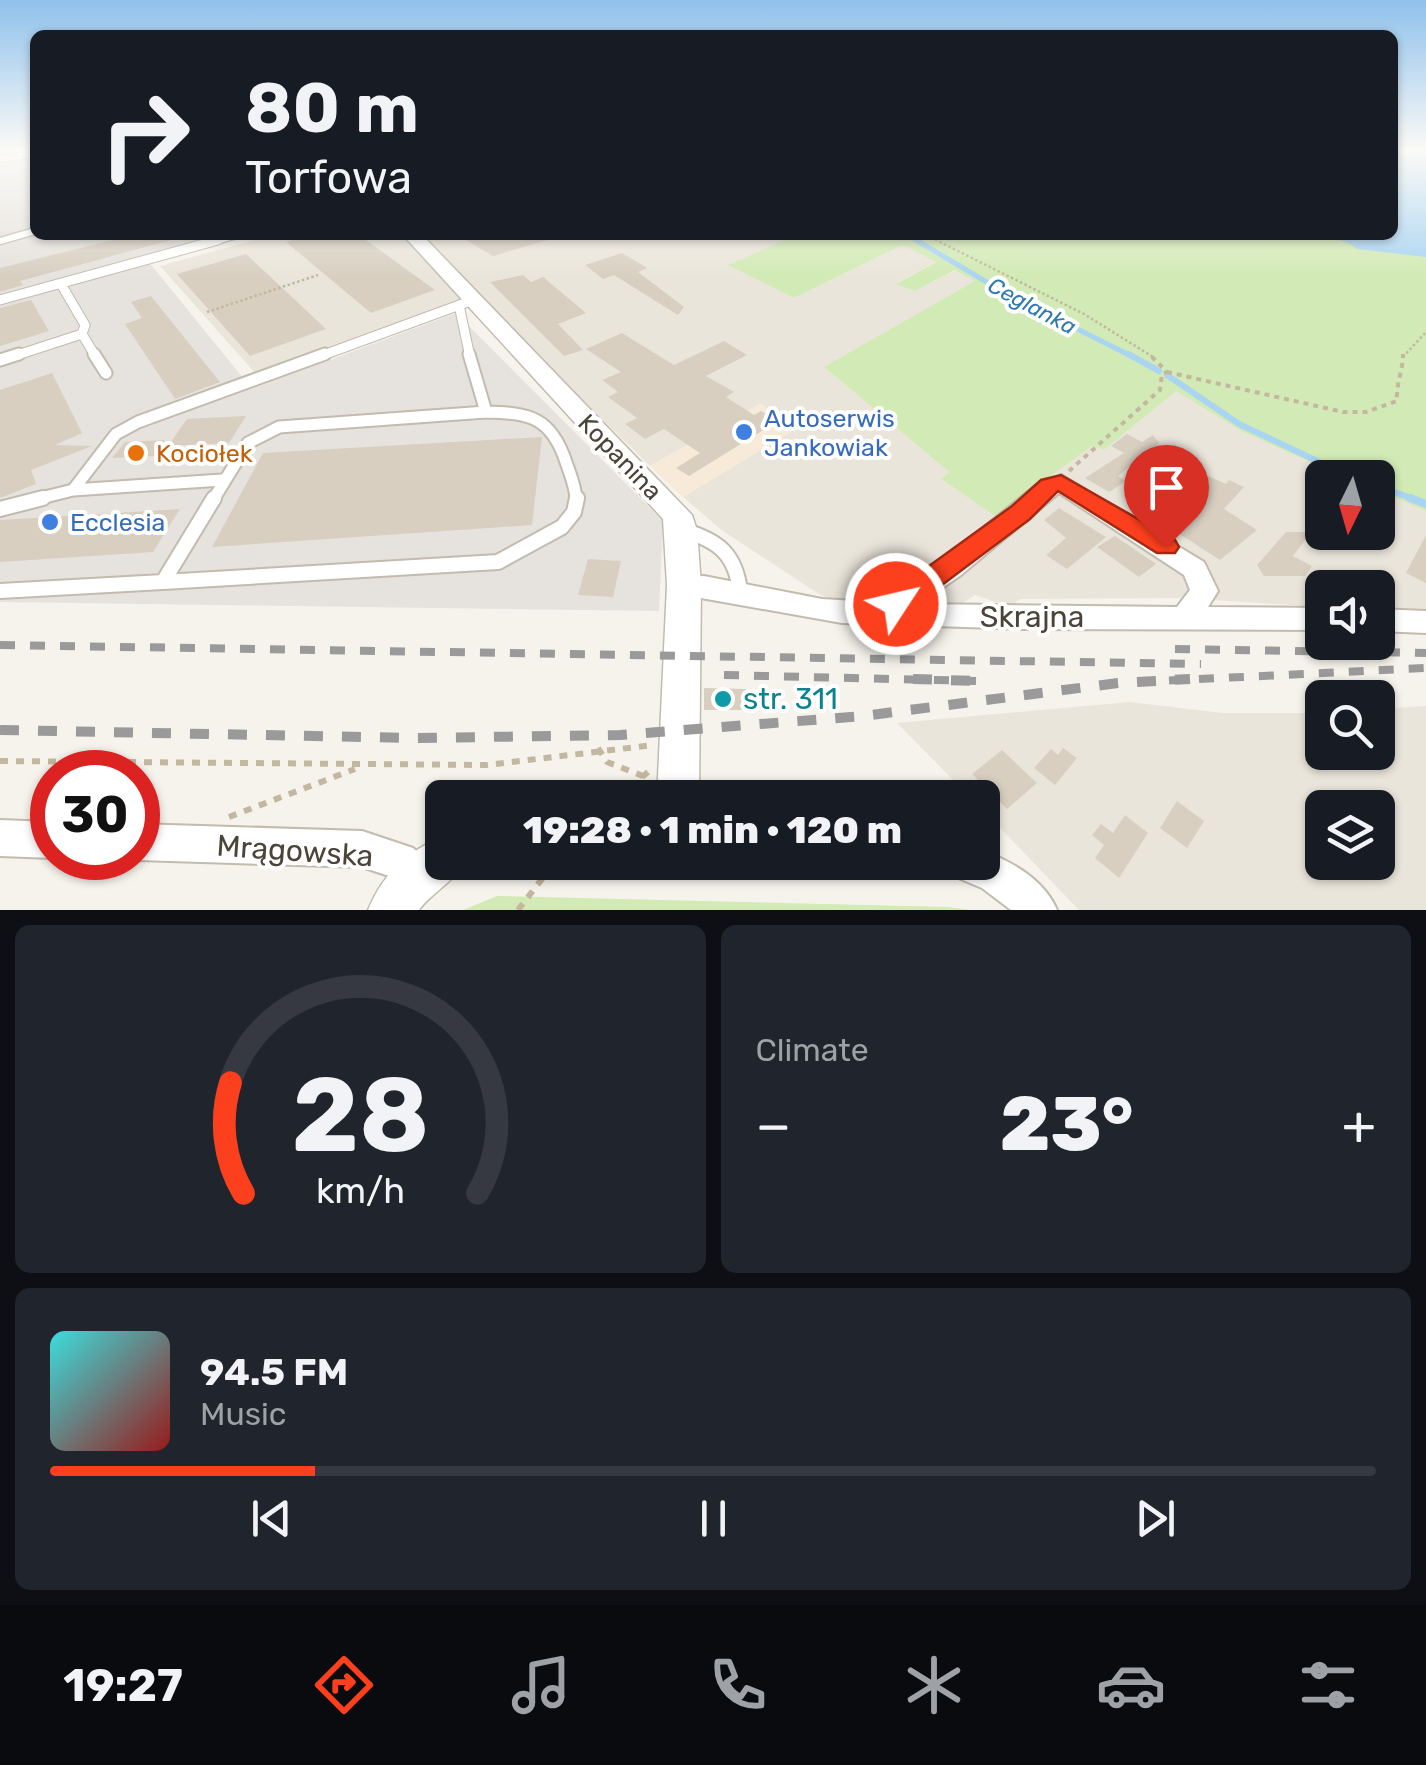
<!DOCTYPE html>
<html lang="en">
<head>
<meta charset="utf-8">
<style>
  :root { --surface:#171b24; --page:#20242c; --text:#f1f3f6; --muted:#9ea1a6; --line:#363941; --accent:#fc3f1d }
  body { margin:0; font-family:Rubik,sans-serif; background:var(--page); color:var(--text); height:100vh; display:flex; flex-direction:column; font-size:38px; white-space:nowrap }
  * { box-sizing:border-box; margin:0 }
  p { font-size:32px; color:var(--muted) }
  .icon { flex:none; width:55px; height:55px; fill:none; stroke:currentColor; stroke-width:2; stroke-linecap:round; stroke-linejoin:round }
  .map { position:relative; height:910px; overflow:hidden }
  .sheet { display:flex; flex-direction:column; gap:15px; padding:15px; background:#0d0f14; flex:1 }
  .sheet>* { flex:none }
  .hud { position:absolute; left:30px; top:30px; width:1368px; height:210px; border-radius:15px; box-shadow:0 2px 8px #0004; background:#171b24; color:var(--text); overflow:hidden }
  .needle { width:65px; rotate:185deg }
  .controls { position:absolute; left:1305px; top:460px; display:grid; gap:20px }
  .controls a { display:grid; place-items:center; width:90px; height:90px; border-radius:15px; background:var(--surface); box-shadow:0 2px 8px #0004; font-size:50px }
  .speed { position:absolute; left:30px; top:750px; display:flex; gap:20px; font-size:50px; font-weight:700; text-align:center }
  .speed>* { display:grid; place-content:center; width:130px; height:130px; border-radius:50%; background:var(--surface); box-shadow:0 2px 8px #0004; line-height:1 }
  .speed .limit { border:15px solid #d22; background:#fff; color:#111 }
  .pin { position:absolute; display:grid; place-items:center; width:85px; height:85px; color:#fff; margin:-102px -42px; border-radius:50% 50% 50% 0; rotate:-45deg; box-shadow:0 0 10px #0007 }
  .pin .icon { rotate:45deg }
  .me { position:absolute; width:110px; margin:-55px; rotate:55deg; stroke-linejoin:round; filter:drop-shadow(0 0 8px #0008) }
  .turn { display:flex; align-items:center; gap:35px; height:210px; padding:0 50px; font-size:45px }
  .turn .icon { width:130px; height:130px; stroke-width:2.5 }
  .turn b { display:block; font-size:70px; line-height:85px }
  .big { font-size:75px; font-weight:800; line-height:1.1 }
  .sheet .card { flex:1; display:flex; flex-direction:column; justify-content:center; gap:15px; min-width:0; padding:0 35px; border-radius:15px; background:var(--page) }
  .sheet .dial { align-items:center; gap:0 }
  .dial svg { height:260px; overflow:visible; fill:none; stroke:var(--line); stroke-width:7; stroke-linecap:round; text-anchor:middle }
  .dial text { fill:var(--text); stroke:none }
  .song { display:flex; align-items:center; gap:30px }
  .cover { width:120px; height:120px; border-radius:15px; background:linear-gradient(135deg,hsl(180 70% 55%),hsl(0 70% 35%)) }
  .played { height:10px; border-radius:5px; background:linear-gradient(90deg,var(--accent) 20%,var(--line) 20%) }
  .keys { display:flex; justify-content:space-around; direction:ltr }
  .heat { display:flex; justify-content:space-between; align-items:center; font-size:55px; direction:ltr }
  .sheet .tiles { flex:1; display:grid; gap:15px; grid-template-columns:1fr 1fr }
  .card:last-child { grid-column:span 2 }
  .trip { position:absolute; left:425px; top:780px; width:575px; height:100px; border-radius:15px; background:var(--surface); box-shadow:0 2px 8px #0004; font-weight:800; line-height:100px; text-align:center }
  .dock { display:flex; height:160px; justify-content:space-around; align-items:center; background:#090b0e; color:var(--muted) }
  .dock .icon { width:70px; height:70px }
  .dock .current { color:var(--accent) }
  .dock b { font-size:45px; color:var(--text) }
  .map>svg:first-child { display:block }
  .residential { fill:#eae5da; fill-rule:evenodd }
  .commercial { fill:#f7ead8 }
  .industrial { fill:#e6e2dd }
  .green { fill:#d2eab5 }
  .water { fill:#a9d4f2 }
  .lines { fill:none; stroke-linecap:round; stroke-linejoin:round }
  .stream-far3 { stroke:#a9d4f2; stroke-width:4 }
  .stream-far2 { stroke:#a9d4f2; stroke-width:5 }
  .stream-far1 { stroke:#a9d4f2; stroke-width:6 }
  .stream { stroke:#a9d4f2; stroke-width:8 }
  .building { fill:#d8cfc1 }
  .service-far3-casing { stroke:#c2bbae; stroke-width:9 }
  .service-far2-casing { stroke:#c2bbae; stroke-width:11 }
  .service-far1-casing { stroke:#c2bbae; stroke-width:15 }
  .service-casing { stroke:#c2bbae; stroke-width:18 }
  .minor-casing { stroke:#c2bbae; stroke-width:4 }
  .tertiary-casing { stroke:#c2bbae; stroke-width:3 }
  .path-far2 { stroke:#c4b79f; stroke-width:2.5; stroke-dasharray:2.5 2.5; stroke-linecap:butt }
  .path-far1 { stroke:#c4b79f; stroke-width:4; stroke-dasharray:5 5; stroke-linecap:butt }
  .path { stroke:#c4b79f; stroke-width:6; stroke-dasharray:8 8; stroke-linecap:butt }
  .service-far3 { stroke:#fff; stroke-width:6 }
  .service-far2 { stroke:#fff; stroke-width:9 }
  .service-far1 { stroke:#fff; stroke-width:11 }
  .service { stroke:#fff; stroke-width:14 }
  .minor { fill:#fff; fill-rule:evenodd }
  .tertiary { fill:#fff; fill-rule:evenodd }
  .rail-far1 { stroke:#9a9a9a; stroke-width:8; stroke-dasharray:15 15; stroke-linecap:butt }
  .rail { stroke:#9a9a9a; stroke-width:10; stroke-dasharray:19 19; stroke-linecap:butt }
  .route { fill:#fc3f1d; stroke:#a42913; stroke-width:2.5 }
  .shop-dot { fill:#3f7fe0; stroke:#fff; stroke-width:4 }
  .food-dot { fill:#e8710a; stroke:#fff; stroke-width:4 }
  .culture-dot { fill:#0f9aa8; stroke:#fff; stroke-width:4 }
  .labels { text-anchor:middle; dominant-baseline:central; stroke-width:8; stroke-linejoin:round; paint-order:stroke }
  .far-water-label { font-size:22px; font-style:italic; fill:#2e7ab2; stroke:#fff }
  .shop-label { font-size:25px; fill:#366cbe; stroke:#fff; text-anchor:start }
  .food-label { font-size:25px; fill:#c56008; stroke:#fff; text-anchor:start }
  .street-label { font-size:25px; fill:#4b4439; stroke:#fff }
  .near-street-label { font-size:30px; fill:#4b4439; stroke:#fff }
  .near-culture-label { font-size:30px; fill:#0d838f; stroke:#fff; text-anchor:start }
</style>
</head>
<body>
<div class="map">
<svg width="1426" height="910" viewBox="0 0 1426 910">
  <rect width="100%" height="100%" fill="#f6f3ec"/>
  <path class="residential" d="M272,235h516l4,2 -63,28 65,33 109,-53 34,16 -40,22 18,8 41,-21 20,11 -151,87 124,104 -7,8 53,35 97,-69 12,4 72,-60 65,41 105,46 -24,1v54h56v-41l48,20v104h-10l-5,-7h-33v-20h-56v19l-141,-9 -161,1 -10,8 -35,-12 -19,12h-25l-106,-9 -102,-67 -40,-34 115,-70 -38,-23 -110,62 -174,-171 -220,79 -96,-108z
    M1130,702l93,11h99v39h56v-43l48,-3v204h-347l-96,-100 -1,-12 -12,-1 -73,-74zM1322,808h56v54h-56z"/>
  <path class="commercial" d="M759,404l40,23 -116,70 -33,-31z"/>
  <path class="industrial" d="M0,151h35v84h186l-77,21 108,133 204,-76 207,208 -4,90 -659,-9z"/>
  <path class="green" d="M1393,151h33v360l-48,-20v-13l-32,-1 -27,-11 -78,-35 -65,-40 -72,59 -12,-4 -97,70 -54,-37 8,-7 -125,-105 151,-86 -20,-11 -40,21 -19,-7 40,-22 -33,-17 -109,53 -66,-33 63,-28 -3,-2h604z
    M497,896l451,11 23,3h-508z"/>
  <path class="water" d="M1393,151h33v106l-69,-8c-18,-16 -47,-11 -70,-14h105z"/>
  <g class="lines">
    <path class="stream-far3" d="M908,235l12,8"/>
    <path class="stream-far2" d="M916,240l84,50 133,67"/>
    <path class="stream-far1" d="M1128,354l31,17
      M1167,375l72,49 114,54
      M1378,486l38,14"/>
    <path class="stream" d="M1410,498l16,6"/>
  </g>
  <path class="building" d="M133,235h38v5l-151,41 3,4 -23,7v-24z
    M312,235h47l76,55 -64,23 -85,-71z
    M458,235h92l1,4 -58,17z
    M622,253l25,15 -9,4 46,35 -6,8 -64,-40 -11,4 -18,-14z
    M246,254l46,43 34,32 -76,27 -73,-82z
    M523,275l8,7 12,-5 43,36 -28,11 25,26 -19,6 -74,-74z
    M151,296l69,86 -45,17 -50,-75 17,-6 -11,-16z
    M31,300l18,31 -49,15v-38z
    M622,333l52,32 50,-24 23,14 -41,21 28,16 -8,5 28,18 7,-4 17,10 -89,55 -13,-8 24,-15 -36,-24 -19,10 -20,-15 12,-6 -29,-21 10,-5 -16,-12 19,-8 -35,-23z
    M52,373l30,60 -27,12 37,1 -61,24 5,14 -36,14v-108z
    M246,416l-17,27 -61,3 19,-27z
    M1127,434l15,8 11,-7 6,8 -41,33 8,5 -17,11 -24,-14 39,-25 -13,-7z
    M542,437l-10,88 -320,22 51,-94z
    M165,440l-11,16 -42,2 13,-16z
    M1181,464l45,20 3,-4 15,7 -20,22 33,21 -37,30 -59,-38 7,-5 -5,-3 21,-13 -27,-14z
    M1059,508l47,29 -39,32 -21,-14 20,-17 -22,-18z
    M180,509l-27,43 -153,10v-42z
    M1286,532h25l-18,24 19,10 -7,10h-41l-7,-11z
    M1426,535v48l-20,-10z
    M1115,536l41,28 -17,13 -42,-30z
    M588,559l33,2 -8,36 -35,-2z
    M704,688l42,1v21h-42z
    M1063,748l14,10 -22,27 -21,-17 17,-19 7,6z
    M1002,750l35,33 -30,26 -35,-35z
    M1177,801l27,20 -17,27 -27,-20z
    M1125,815l23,18 -29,45 -24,-20 9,-13 -12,-10 9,-11 12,9z"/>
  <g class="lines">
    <defs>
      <path id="service-far3" d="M0,159l35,-5
        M0,241l35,-10
        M209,243l28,-8"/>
      <path id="service-far2" d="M61,284l24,41 -3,9 14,23
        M0,300l218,-60
        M459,305l11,52
        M11,357l71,-23
        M318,357l147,-54"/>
      <path id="service-far1" d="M94,354l12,19
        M469,354l17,58
        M0,360l19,-6
        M486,412c44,1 65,5 80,50 4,12 10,25 10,38
        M222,480l-149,10 43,-56 22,-12 187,-68
        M33,500l40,-10
        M213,500l35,-57 31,-16 207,-15"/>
      <path id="service" d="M214,498l-51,84 335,-20 64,-35 12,-15 3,-14
        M0,509l43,-11
        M682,530c36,10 54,24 58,62
        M0,591l163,-9"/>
      <path id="minor" d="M1061,475l143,87 14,29 -10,16 114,1v22l-300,-1 -180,-6 -158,-28 -10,-3 -4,-7 4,-7 30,-2 118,23 50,3 70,-41 93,-75zM1059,493l125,82 6,15 -13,17 -258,-3 42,-29z
        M1378,609l48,2v22l-48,-2z
        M0,820l52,2 1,36 -53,-2z
        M138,824l224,7 51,17 16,14 6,13 -6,13 -13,6 -27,-18 -27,-9 -224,-7 -6,-2h6z
        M982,850c30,12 62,29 75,60h-46l-29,-22 -31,-13 -5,-13h36z"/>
      <path id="tertiary" d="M403,235h19l270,280 5,15 4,55 -2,213h-42l10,-213 -4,-66z
        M442,837v25h21c-8,20 -31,30 -44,48h-51c15,-36 38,-58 74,-73z"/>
    </defs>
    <use href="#service-far3" class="service-far3-casing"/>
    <use href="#service-far2" class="service-far2-casing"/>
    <use href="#service-far1" class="service-far1-casing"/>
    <use href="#service" class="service-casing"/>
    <use href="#minor" class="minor-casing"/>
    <use href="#tertiary" class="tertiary-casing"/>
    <path class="path-far2" d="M926,235l158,79 69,43
      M207,312l111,-37
      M1403,357l23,-25"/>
    <path class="path-far1" d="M1167,372l176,40h23l31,-11c-1,-18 6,-30 6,-47
      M1069,471l91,-81 2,-16 5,-2 -18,-18"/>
    <path class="path" d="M598,748l9,14 36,14
      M0,761l487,4 166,-20
      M618,798l30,-26
      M229,817l126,-48
      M518,910l37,-48"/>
    <use href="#service-far3" class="service-far3"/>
    <use href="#service-far2" class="service-far2"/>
    <use href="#service-far1" class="service-far1"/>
    <use href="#service" class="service"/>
    <use href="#minor" class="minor"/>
    <use href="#tertiary" class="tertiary"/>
    <path class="rail-far1" d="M0,645l1201,19
      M1175,649l251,4
      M724,675l252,6
      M1139,682l287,-14"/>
    <path class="rail" d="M913,679l63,2
      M0,730l417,8 203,-3 243,-19 255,-33 72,-4"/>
  </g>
  <linearGradient id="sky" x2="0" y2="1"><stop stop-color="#8fc1ec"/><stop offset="0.54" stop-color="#fbfaf6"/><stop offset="1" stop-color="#fbfaf6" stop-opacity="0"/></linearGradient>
  <rect width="1426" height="278" fill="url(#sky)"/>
  <path class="route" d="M1061,475l114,65 4,7 -4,6h-18l-99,-62 -28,28 -124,93 -10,4 -10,-4 -4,-8 4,-7 126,-91 29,-26z"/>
  <g class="shop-dot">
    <circle cx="744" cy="432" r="10"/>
    <circle cx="50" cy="522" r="10"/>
  </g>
  <circle class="food-dot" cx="136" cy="453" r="10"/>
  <circle class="culture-dot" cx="723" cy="699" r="10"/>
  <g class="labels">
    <g class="far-water-label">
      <text transform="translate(1032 306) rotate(28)">Ceglanka</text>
    </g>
    <g class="shop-label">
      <text x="764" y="418">Autoserwis<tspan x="764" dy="29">Jankowiak</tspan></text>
      <text x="70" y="522">Ecclesia</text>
    </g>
    <g class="food-label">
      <text x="156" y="453">Kociołek</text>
    </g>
    <g class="street-label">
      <text transform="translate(620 457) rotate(46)">Kopanina</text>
    </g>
    <g class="near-street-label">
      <text x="1032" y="617">Skrajna</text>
      <text transform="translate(295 851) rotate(4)">Mrągowska</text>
    </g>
    <g class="near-culture-label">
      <text x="743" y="699">str. 311</text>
    </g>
  </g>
</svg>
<div class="controls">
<a><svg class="needle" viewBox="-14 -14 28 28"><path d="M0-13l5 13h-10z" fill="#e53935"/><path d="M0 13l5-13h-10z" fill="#9ea1a6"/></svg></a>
<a><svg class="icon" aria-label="sound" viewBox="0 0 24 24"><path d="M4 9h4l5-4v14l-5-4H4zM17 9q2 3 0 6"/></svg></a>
<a><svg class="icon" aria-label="search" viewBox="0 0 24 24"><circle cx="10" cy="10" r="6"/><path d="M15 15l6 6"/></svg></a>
<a><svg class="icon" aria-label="layers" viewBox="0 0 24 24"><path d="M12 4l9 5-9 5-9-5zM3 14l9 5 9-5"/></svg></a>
</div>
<div class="speed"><div class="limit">30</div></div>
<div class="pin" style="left:1166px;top:547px;background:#d93025"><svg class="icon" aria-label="arrive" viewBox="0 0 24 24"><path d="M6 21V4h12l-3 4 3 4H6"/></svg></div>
<svg class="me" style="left:896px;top:604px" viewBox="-20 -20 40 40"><circle r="17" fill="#fc3f1d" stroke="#fff" stroke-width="3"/><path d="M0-11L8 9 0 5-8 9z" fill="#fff"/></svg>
<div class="trip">19:28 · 1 min · 120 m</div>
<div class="hud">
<div class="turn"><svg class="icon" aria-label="right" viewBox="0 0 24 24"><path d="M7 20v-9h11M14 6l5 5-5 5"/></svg><div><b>80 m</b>Torfowa</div></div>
</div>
</div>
<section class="sheet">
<div class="tiles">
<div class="card dial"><svg viewBox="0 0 100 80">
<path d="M14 69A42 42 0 1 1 86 69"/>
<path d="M14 69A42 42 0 0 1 10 35" stroke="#fc3f1d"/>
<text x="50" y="56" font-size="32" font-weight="700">28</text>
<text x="50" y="72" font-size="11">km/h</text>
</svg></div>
<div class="card"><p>Climate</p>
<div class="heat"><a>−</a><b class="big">23°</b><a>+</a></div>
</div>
<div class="card">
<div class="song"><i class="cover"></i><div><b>94.5 FM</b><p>Music</p></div></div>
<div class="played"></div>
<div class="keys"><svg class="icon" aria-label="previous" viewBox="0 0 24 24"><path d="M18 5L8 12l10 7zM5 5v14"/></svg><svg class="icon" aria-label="pause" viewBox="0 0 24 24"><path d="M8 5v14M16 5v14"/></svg><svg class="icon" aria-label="next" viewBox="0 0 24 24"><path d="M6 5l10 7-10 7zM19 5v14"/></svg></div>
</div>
</div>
</section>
<nav class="dock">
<b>19:27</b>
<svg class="icon current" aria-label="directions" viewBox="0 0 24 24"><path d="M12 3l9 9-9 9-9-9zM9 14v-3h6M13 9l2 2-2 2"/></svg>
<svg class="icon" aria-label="music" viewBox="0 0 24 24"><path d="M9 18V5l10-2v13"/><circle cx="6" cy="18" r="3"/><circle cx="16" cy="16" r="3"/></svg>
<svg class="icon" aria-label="phone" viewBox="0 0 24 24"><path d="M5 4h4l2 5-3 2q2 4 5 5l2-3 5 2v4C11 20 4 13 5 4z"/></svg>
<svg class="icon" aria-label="climate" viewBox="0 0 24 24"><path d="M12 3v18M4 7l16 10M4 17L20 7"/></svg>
<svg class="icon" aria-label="car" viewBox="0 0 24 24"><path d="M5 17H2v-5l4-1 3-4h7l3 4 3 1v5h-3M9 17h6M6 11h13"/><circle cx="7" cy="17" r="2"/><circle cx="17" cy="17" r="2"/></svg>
<svg class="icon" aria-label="filters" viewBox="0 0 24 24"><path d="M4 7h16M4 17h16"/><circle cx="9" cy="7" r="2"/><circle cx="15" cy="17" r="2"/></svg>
</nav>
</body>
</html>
